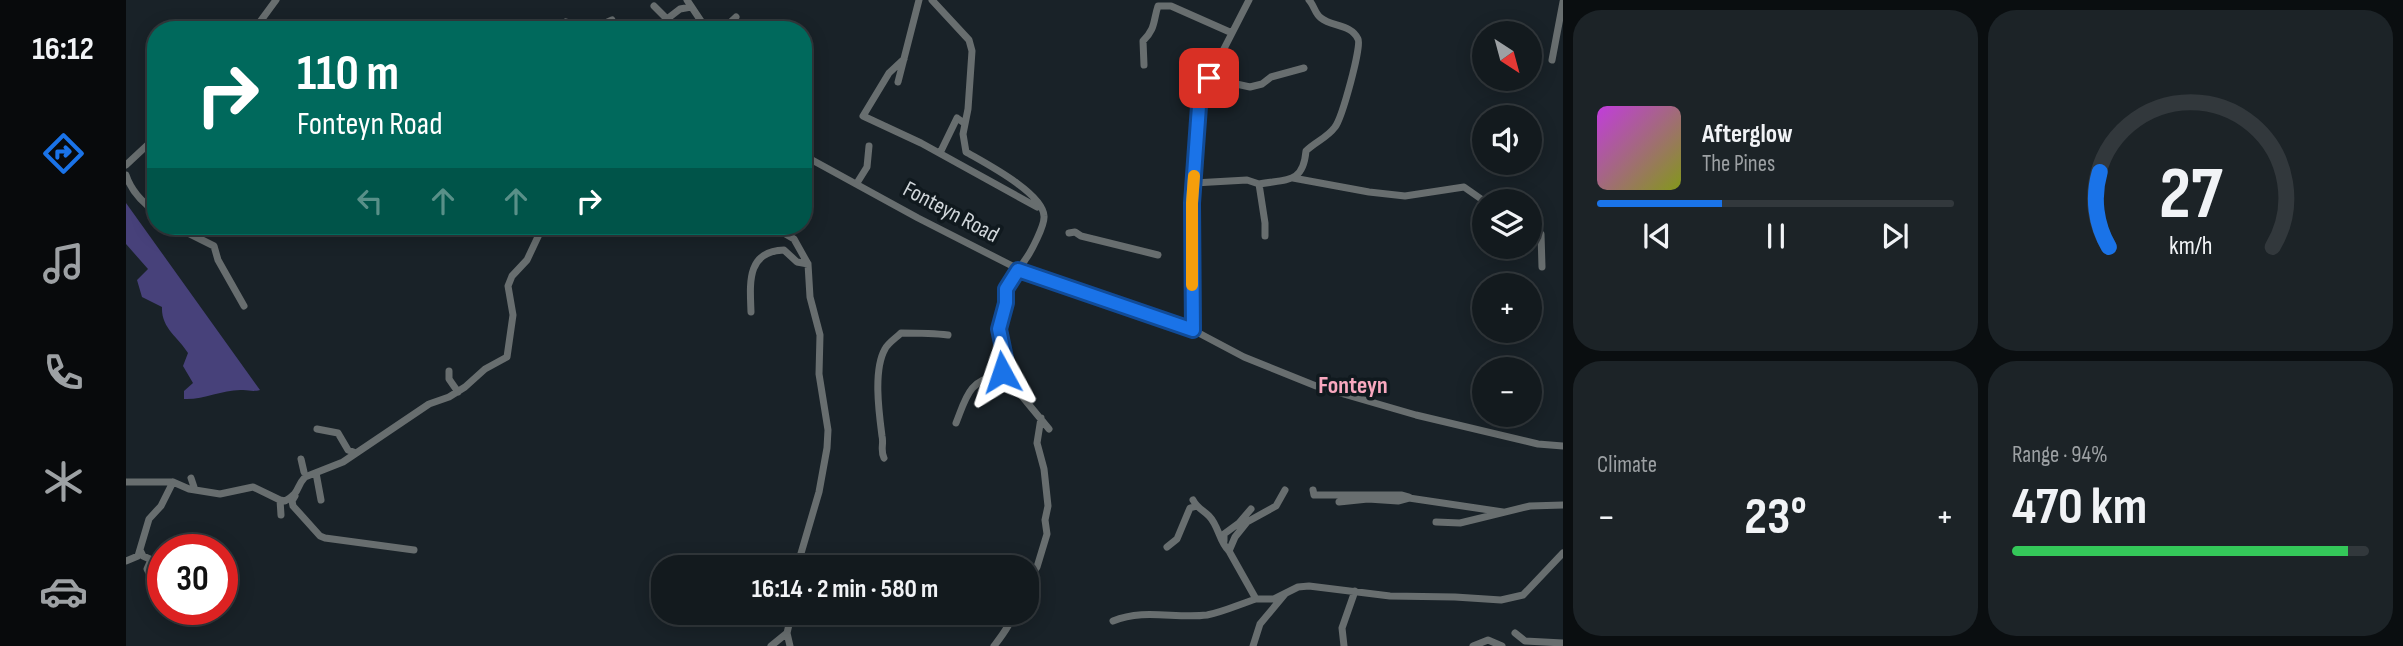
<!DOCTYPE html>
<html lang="en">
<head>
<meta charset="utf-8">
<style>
  :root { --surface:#131a1e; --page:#1c2327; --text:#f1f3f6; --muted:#9da1a4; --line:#32383c; --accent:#1a73e8 }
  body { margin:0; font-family:"Sofia Sans Condensed",sans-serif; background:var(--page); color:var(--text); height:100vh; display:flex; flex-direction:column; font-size:26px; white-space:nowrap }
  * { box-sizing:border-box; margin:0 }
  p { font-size:23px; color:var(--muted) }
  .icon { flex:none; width:38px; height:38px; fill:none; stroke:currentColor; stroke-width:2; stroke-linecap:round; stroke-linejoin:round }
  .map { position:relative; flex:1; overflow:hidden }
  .drawer { display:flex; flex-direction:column; gap:10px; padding:10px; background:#0a0e10; width:840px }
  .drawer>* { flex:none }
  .banner { position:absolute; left:21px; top:21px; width:665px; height:214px; border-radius:28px; box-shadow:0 4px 18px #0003,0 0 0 2px var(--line); background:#00695c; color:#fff; overflow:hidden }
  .needle { width:46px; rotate:144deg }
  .controls { position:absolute; left:1346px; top:21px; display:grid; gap:14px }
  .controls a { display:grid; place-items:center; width:70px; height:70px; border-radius:50%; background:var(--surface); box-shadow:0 4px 18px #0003,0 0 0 2px var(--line); font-size:35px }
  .speed { position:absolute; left:21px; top:534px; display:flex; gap:14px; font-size:35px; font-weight:700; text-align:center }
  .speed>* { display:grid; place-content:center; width:91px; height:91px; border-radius:50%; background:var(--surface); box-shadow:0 4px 18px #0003,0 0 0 2px var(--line); line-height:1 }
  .speed .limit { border:10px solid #d22; background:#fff; color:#111 }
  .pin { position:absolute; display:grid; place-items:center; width:60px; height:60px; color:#fff; margin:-30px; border-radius:14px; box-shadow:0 4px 10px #0006 }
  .me { position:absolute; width:77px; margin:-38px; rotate:355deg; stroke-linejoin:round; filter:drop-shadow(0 0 5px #0008) }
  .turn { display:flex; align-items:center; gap:24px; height:147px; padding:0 35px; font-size:32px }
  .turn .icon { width:91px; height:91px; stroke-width:2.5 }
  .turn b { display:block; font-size:49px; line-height:60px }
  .lanes { display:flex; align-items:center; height:66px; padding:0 35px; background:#0003; justify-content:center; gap:35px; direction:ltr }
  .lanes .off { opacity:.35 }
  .big { font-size:52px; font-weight:700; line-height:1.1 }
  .drawer .tile { flex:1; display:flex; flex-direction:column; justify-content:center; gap:10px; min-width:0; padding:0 24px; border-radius:28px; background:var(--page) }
  .drawer .dial { align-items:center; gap:0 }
  .dial svg { height:182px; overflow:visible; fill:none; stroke:var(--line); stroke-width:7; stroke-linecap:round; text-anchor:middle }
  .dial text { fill:var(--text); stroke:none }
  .song { display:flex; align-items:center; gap:21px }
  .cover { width:84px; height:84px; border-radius:10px; background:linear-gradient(135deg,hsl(290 70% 55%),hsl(70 70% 35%)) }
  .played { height:7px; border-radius:4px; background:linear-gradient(90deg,var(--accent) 35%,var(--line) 35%) }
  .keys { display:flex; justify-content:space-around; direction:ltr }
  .heat { display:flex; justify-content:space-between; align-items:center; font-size:38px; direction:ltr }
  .charge { height:10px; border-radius:5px; background:linear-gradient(90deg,#34c759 94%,var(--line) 0) }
  .drawer .tiles { flex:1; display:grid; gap:10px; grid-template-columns:repeat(2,1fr) }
  .trip { position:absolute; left:525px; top:555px; width:388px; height:70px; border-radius:28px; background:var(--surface); box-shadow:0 4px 18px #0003,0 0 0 2px var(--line); font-weight:700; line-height:70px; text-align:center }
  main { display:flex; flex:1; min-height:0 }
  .tabs { display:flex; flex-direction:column; width:126px; justify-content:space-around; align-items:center; background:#080a0c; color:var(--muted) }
  .tabs .icon { width:49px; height:49px }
  .tabs .active { color:var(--accent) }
  .tabs b { font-size:32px; color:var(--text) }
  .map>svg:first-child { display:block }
  .forest { fill:#47417a }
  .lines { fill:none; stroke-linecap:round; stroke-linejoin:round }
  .minor { stroke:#686e6f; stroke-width:7 }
  .route-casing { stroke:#114b97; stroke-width:18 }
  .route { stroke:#1a73e8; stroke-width:12 }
  .slow { stroke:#f59e0b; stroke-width:12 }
  .labels { text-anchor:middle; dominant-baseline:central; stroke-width:7; stroke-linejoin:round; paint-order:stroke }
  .street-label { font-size:23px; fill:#d1d7db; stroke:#10191e }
  .neighbourhood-label { font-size:24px; font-weight:bold; fill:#f9a8bf; stroke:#10191e }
</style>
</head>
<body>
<main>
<nav class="tabs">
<b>16:12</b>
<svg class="icon active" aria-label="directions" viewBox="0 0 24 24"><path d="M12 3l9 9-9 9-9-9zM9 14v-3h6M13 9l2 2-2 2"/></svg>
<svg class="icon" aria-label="music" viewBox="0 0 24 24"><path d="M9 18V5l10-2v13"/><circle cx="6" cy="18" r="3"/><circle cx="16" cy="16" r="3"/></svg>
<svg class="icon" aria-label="phone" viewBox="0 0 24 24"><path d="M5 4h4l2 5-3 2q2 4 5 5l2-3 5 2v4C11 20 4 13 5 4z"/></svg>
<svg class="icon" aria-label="climate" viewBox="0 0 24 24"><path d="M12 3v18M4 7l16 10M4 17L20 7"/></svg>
<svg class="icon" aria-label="car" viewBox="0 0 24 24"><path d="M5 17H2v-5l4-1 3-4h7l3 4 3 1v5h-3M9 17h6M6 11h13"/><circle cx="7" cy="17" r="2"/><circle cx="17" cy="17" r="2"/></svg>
</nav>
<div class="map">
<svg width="1437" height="646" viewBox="0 0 1437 646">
  <rect width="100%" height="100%" fill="#192228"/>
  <path class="forest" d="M0,203l134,187c-8,2 -10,0 -17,0 -20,-1 -39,10 -59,9v-8l9,-8 -10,-17 5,-13c-10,-16 -27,-25 -26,-46l-20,-10 -5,-17 11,-11 -22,-25z"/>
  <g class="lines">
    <path class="minor" d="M561,0l20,30
      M806,0l37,40 3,11 -4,58 -5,25 3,18c19,11 77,41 78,64 1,9 -13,36 -19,44 -6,10 -18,21 -19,32 -1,14 -6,25 -7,37 -2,17 11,31 0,47 -30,3 -33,22 -43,47
      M528,6l13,13 13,-10 11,-2
      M417,24l11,6
      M128,30l22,-30
      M436,30l4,-8
      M464,30l22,-10
      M596,30l14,-13
      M778,59l-15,14 -26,43 58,27 116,64
      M1426,60l11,-58
      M1018,65l-1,-24c13,-13 10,-20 15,-35h13l61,27
      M1083,78l41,9 12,-3 9,-7 33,-9
      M772,82l21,-82
      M814,153l17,-35 7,5
      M677,155l115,63 112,57 163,55 51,27 72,29 100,29 122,29 25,2
      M0,165l30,-28
      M0,175c5,15 17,28 30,37
      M1167,178l76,14 36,4 59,-9 20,14
      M731,183l10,-16 2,-21
      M1068,183l53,-3 12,4 6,39v13
      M1133,184c28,-5 44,0 47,-33 9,-9 21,-13 29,-24 7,-9 27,-81 23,-88 -7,-15 -26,-12 -37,-21 -6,-4 -7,-13 -12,-18
      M1404,223l11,11 1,33
      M48,226l40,20 4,14 26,46
      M646,226l22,13 14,25 2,33 10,38 -1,39 9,56 -1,18 -8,44 -22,75
      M943,233l6,-1 6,4 77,19
      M625,312c-1,-28 -5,-61 33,-62l13,12 11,2
      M1067,330l-1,-127 7,-97 10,-28 40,-78
      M323,371v8l9,13
      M876,372l47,57
      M191,429l21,4 10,17 8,3
      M758,458c-4,-8 0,-14 -2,-22 -3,-23 -9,-66 3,-87 3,-6 11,-11 16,-16 16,0 31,0 47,2
      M175,459l3,13
      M190,473l5,27
      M65,478l4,12
      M0,482h47l16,7 31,5 33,-7 27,13 5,1c16,-9 10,-13 20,-24l38,-15 86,-58 20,-7 16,-10 20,-18 22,-12 6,-42 -5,-29 4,-10 15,-16 16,-34
      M1187,490l1,5h88l7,2
      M169,496l-3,5 1,5 27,30 5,2 89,12
      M154,500l1,15
      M1067,500c4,8 10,10 16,16 10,10 10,26 20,35l27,48h18l24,-12 11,-1 81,10 65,1 46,3 22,-5 40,-42
      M1213,502l29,-3 30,2 11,-3 94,14
      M1310,522l24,1 70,-17 33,-1
      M1098,541v-7l15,-11 12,-14
      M1041,547l10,-8 13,-31 7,-2
      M14,550l3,6 18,8
      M1103,551l6,-14 12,-15 29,-16 9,-16
      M25,560l-4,9 5,10
      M0,561l12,-5 11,-37 12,-13 12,-24
      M901,580l10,-13 10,-33 -2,-14 3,-14 -4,-37 -7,-26 4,-25
      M987,621c31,-13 62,-2 94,-6 16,-3 33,-11 49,-16
      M661,633l3,13
      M1389,633l10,8 38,2
      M645,646l16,-13 5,-21
      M868,646c7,-9 18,-23 20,-34
      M1127,646l7,-22 25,-30
      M1218,646l-2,-18 13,-37
      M1347,646l15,-6 14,6"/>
  </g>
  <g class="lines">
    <defs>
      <path id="route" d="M876,372l3,-14 -6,-29 7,-26v-14l12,-19 175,60 -1,-127 7,-97 10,-28"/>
    </defs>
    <use href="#route" class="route-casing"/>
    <use href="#route" class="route"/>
    <path class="slow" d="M1066,285v-82l2,-27"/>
  </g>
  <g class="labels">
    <g class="street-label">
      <text transform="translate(825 212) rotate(28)">Fonteyn Road</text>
    </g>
    <g class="neighbourhood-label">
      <text x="1227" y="385">Fonteyn</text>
    </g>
  </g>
</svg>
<div class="controls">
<a><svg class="needle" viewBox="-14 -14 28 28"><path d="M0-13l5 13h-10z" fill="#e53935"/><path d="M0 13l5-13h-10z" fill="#9da1a4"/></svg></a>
<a><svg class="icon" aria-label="sound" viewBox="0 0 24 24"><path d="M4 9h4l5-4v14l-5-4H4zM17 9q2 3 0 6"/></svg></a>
<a><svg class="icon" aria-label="layers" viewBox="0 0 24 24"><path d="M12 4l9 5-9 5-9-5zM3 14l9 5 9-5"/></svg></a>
<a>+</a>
<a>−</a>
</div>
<div class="speed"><div class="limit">30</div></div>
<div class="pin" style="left:1083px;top:78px;background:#d93025"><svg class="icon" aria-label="arrive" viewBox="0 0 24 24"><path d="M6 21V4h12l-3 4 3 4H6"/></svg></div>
<svg class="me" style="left:876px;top:372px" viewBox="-20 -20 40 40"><path d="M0-17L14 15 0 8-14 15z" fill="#1a73e8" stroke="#fff" stroke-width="4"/></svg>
<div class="trip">16:14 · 2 min · 580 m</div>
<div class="banner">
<div class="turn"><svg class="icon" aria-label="right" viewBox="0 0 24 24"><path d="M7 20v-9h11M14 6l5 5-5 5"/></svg><div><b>110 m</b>Fonteyn Road</div></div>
<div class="lanes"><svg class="icon off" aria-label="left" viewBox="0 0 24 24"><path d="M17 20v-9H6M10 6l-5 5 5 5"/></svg><svg class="icon off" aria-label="ahead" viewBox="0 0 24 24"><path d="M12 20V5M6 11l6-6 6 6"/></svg><svg class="icon off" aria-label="ahead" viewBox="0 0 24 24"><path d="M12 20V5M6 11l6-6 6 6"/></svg><svg class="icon" aria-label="right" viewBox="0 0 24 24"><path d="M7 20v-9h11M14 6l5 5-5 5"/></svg></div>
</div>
</div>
<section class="drawer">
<div class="tiles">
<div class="tile">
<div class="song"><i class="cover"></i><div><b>Afterglow</b><p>The Pines</p></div></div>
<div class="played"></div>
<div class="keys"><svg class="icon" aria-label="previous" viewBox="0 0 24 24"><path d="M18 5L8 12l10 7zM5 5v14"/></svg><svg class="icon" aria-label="pause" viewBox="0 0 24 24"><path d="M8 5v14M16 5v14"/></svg><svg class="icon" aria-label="next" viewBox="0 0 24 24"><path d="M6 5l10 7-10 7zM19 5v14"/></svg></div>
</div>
<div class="tile dial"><svg viewBox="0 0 100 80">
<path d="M14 69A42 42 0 1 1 86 69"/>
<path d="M14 69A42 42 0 0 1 10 36" stroke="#1a73e8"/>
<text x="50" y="56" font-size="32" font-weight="700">27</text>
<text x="50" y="72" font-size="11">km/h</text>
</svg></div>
<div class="tile"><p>Climate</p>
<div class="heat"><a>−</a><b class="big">23°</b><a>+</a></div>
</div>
<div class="tile"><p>Range · 94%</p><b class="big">470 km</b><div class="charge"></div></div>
</div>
</section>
</main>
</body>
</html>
